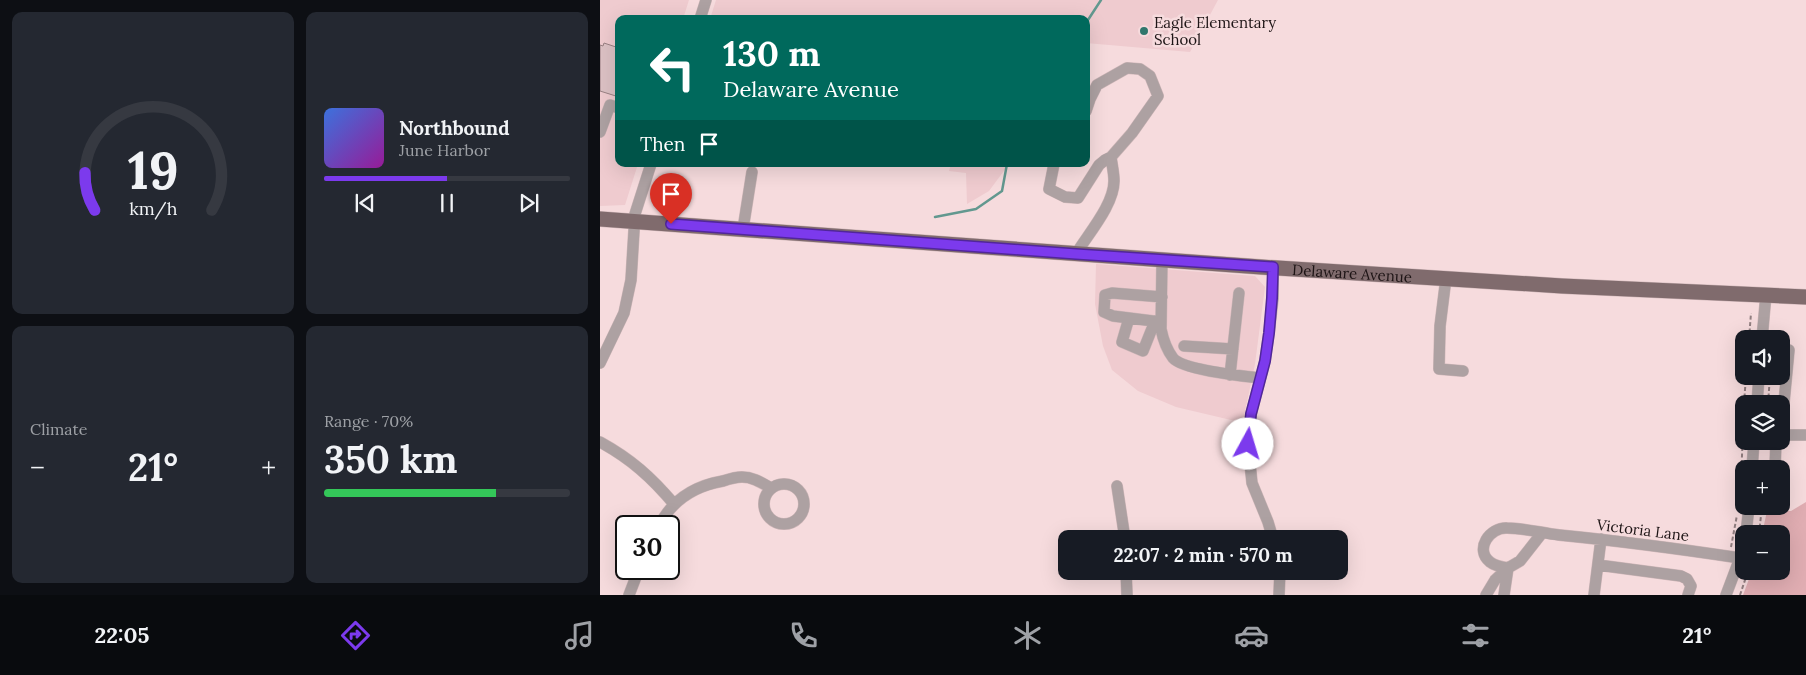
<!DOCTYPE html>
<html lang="en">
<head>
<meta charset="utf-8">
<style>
  :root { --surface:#171b24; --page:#242831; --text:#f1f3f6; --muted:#9ea1a6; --line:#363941; --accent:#7c3aed }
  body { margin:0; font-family:Lora,serif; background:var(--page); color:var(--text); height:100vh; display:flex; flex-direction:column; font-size:19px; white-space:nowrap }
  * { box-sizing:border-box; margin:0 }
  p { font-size:16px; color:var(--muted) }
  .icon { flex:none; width:28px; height:28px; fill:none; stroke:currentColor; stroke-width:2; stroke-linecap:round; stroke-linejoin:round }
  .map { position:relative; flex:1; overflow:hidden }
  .panel { display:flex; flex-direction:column; gap:12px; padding:12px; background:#0d0f14; width:600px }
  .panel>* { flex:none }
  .banner { position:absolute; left:15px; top:15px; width:475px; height:152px; border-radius:10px; box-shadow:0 5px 20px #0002; background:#00695c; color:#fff; overflow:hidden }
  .tools { position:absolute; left:1135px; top:330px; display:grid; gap:10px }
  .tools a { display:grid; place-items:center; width:55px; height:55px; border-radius:10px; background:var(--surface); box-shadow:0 5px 20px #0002; font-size:25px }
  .speed { position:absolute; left:15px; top:515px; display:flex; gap:10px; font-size:25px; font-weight:700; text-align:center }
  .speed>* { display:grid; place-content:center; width:65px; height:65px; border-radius:50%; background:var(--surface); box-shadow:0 5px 20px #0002; line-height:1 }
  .speed .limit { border:2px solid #111; border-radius:8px; background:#fff; color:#111 }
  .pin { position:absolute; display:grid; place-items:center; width:42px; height:42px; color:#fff; margin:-51px -21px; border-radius:50% 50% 50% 0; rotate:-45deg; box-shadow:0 0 5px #0007 }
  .pin .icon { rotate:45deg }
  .me { position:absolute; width:55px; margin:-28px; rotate:6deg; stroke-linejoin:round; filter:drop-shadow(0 0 4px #0008) }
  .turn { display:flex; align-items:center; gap:18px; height:105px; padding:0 25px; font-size:22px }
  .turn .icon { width:65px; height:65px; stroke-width:2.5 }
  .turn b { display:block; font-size:35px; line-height:42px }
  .then { display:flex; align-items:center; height:48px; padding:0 25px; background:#0003; gap:10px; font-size:19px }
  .big { font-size:38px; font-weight:700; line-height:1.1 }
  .panel .tile { flex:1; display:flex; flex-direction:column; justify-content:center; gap:8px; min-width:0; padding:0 18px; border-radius:10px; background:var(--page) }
  .panel .dial { align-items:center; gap:0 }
  .dial svg { height:130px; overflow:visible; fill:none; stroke:var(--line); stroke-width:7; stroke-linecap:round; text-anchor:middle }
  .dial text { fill:var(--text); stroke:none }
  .song { display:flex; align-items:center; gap:15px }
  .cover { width:60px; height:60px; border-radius:8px; background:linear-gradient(135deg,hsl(220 70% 55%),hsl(300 70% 35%)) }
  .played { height:5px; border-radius:2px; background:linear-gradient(90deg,var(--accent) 50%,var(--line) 50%) }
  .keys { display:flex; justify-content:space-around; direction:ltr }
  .heat { display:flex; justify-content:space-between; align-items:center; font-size:28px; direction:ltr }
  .charge { height:8px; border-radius:4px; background:linear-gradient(90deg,#34c759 70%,var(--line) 0) }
  .panel .tiles { flex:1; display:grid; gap:12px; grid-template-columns:repeat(2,1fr) }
  .trip { position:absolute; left:458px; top:530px; width:290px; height:50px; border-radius:10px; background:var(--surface); box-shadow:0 5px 20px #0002; font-weight:700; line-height:50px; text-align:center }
  .tabs { display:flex; height:80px; justify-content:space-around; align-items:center; background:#090b0e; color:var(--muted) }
  .tabs .icon { width:35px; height:35px }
  .tabs .active { color:var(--accent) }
  .tabs b { font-size:22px; color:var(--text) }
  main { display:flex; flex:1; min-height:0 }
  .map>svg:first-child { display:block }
  .built { fill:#efcbcf }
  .green { fill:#e0adb2 }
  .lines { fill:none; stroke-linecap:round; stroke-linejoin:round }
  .stream { stroke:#62988f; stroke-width:2.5 }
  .building { fill:#dcc1c4; stroke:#998083 }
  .minor-casing { stroke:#cfb7b9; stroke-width:12 }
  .major-casing { stroke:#cfb7b9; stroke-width:16 }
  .path { stroke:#927f81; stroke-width:2; stroke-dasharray:4 2.5; stroke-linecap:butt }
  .minor { stroke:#ada1a2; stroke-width:11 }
  .major { stroke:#806b6d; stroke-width:15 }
  .route-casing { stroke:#51269a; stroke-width:12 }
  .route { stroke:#7c3aed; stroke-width:9 }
  .poi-dot { fill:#30766c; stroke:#f6dbdd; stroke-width:2 }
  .labels { text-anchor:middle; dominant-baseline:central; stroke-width:5; stroke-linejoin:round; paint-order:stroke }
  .poi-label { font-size:15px; fill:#1d1415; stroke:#f6dbdd; text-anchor:start }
  .street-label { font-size:15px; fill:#1d1415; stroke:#f6dbdd }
</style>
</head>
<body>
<main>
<section class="panel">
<div class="tiles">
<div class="tile dial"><svg viewBox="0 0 100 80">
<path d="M14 69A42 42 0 1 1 86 69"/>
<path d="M14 69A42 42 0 0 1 8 46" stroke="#7c3aed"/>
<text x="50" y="56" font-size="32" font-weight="700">19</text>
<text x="50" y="72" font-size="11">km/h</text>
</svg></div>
<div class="tile">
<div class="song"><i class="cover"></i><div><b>Northbound</b><p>June Harbor</p></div></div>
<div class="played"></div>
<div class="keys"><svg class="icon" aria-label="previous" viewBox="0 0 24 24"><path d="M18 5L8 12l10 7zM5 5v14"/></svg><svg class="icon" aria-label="pause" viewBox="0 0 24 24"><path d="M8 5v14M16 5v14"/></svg><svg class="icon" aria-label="next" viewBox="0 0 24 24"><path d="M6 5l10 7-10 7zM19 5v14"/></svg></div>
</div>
<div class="tile"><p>Climate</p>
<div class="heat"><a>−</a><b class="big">21°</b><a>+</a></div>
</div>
<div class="tile"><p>Range · 70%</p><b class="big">350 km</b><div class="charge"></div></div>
</div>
</section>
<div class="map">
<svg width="1206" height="595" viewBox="0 0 1206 595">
  <rect width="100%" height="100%" fill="#f6dbdd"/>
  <path class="built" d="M0,0h89l-6,19h-64v145h19l-13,41 -25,1z
    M116,0h502l-28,52 -104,-9v-24h-376z
    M351,164h58l-20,27 -22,13 -1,-31 -17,-2z
    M496,264l159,12 10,11 -10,77 -12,57 -12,-1 -55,-13 -38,-16 -26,-21 -9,-24 -8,-42z"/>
  <path class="green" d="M1206,502v93h-63l9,-24h29v-37h-19l5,-23h24z"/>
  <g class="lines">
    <path class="stream" d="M486,23l15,-23
      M335,217l41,-8 26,-18 5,-27"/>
  </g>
  <path class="building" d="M4,43l15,5v49l-19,-6v-46l3,1z"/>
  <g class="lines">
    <defs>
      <path id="minor" d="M100,19l6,-19
        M0,132l10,-27 9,3
        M454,164l-5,25 16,8 13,1 21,-33 6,-5 6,-3 21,-24 26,-37 -8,-20 -10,-7 -13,-1 -30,17 -7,14 -4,12
        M143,229l9,-57
        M476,254c12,-20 38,-49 38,-73 0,-8 -2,-16 -3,-24
        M562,260l-1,69c2,10 6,21 12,29 10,12 70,18 87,20
        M673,267v31l-4,35 -4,28 -14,53 -3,30 4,39 16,39 5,17
        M846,278l-6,48 -1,43 24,2
        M529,318l-7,24 21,9 12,-30
        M561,322l-48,-6 -9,-4 1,-17 7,-2 50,4
        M1162,339l4,-45
        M584,346l49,3
        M0,363l24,-50 7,-33 4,-66 16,-50
        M630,375l9,-82
        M1157,404l2,-28
        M1181,434l8,-84
        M1182,435h24
        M0,442c31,17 51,35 74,62
        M1152,469l2,-28
        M1175,469l1,-28
        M164 504a20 20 0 1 1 40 0a20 20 0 1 1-40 0Z
        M517,486l8,53
        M59,526c13,-26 35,-40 64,-45 6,-2 13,-4 19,-4 11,0 20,6 29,11
        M942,533l-22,28 -12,7c-7,-1 -13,-2 -18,-6 -16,-13 0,-35 17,-34 17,0 35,5 52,7 61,6 121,14 181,23
        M1146,534l3,-28
        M998,565l83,11 6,3 4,7 -3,9
        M526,571l1,24
        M29,595l10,-26
        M679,595l1,-24
        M886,595l9,-15 13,-12
        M904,595l4,-27
        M994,595l7,-56
        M1126,595l14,-37 4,-13"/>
      <g id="major">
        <path id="s1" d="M0,219l661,48 301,19 244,11"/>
      </g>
    </defs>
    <use href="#minor" class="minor-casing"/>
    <use href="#major" class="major-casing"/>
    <path class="path" d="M1149,339l2,-26
      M1144,404l2,-28
      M1168,404l2,-28
      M1140,503l4,-95
      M1159,534l3,-28
      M1131,547l6,-32
      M1140,595l8,-24"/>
    <use href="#minor" class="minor"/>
    <use href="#major" class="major"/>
  </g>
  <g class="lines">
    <defs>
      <path id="route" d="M71,224l405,30 197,13 -1,31 -3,35 -4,28 -14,53 -3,30"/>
    </defs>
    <use href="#route" class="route-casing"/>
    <use href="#route" class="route"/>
  </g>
  <circle class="poi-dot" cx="544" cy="31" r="5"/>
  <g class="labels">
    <g class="poi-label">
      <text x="554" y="22">Eagle Elementary<tspan x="554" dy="17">School</tspan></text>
    </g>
    <g class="street-label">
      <text stroke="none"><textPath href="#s1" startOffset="754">Delaware Avenue</textPath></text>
      <text transform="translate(1043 530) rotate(7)">Victoria Lane</text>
    </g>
  </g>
</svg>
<div class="tools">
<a><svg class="icon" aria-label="sound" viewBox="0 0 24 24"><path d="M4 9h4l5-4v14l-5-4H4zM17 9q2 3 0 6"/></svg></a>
<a><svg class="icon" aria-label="layers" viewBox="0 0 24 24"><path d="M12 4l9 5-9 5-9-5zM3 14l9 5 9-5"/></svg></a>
<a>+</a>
<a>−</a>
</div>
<div class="speed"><div class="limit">30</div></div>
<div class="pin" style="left:71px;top:224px;background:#d93025"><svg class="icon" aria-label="arrive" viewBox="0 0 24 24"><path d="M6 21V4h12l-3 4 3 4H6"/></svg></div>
<svg class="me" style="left:648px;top:444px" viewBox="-20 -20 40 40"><circle r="19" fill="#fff"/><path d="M0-13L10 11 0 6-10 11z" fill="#7c3aed"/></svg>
<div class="trip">22:07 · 2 min · 570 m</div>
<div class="banner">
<div class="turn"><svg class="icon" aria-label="left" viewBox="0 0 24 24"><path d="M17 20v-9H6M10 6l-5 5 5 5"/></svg><div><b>130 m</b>Delaware Avenue</div></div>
<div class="then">Then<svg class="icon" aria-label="arrive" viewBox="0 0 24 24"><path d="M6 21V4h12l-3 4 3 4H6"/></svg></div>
</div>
</div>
</main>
<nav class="tabs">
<b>22:05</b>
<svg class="icon active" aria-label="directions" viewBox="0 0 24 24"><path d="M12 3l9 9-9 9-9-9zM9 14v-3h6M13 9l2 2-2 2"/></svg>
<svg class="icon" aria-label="music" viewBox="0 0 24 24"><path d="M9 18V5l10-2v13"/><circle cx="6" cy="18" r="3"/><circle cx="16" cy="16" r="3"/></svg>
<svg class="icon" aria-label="phone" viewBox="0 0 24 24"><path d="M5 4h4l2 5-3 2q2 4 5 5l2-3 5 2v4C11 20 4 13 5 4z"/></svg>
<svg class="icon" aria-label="climate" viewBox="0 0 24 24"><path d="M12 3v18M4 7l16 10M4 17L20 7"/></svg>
<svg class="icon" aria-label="car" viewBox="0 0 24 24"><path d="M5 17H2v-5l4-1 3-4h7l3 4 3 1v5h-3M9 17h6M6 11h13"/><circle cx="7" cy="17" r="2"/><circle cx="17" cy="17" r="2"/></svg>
<svg class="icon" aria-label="filters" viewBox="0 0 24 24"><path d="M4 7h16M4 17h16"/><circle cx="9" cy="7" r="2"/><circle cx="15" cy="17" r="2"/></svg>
<b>21°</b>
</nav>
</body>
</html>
